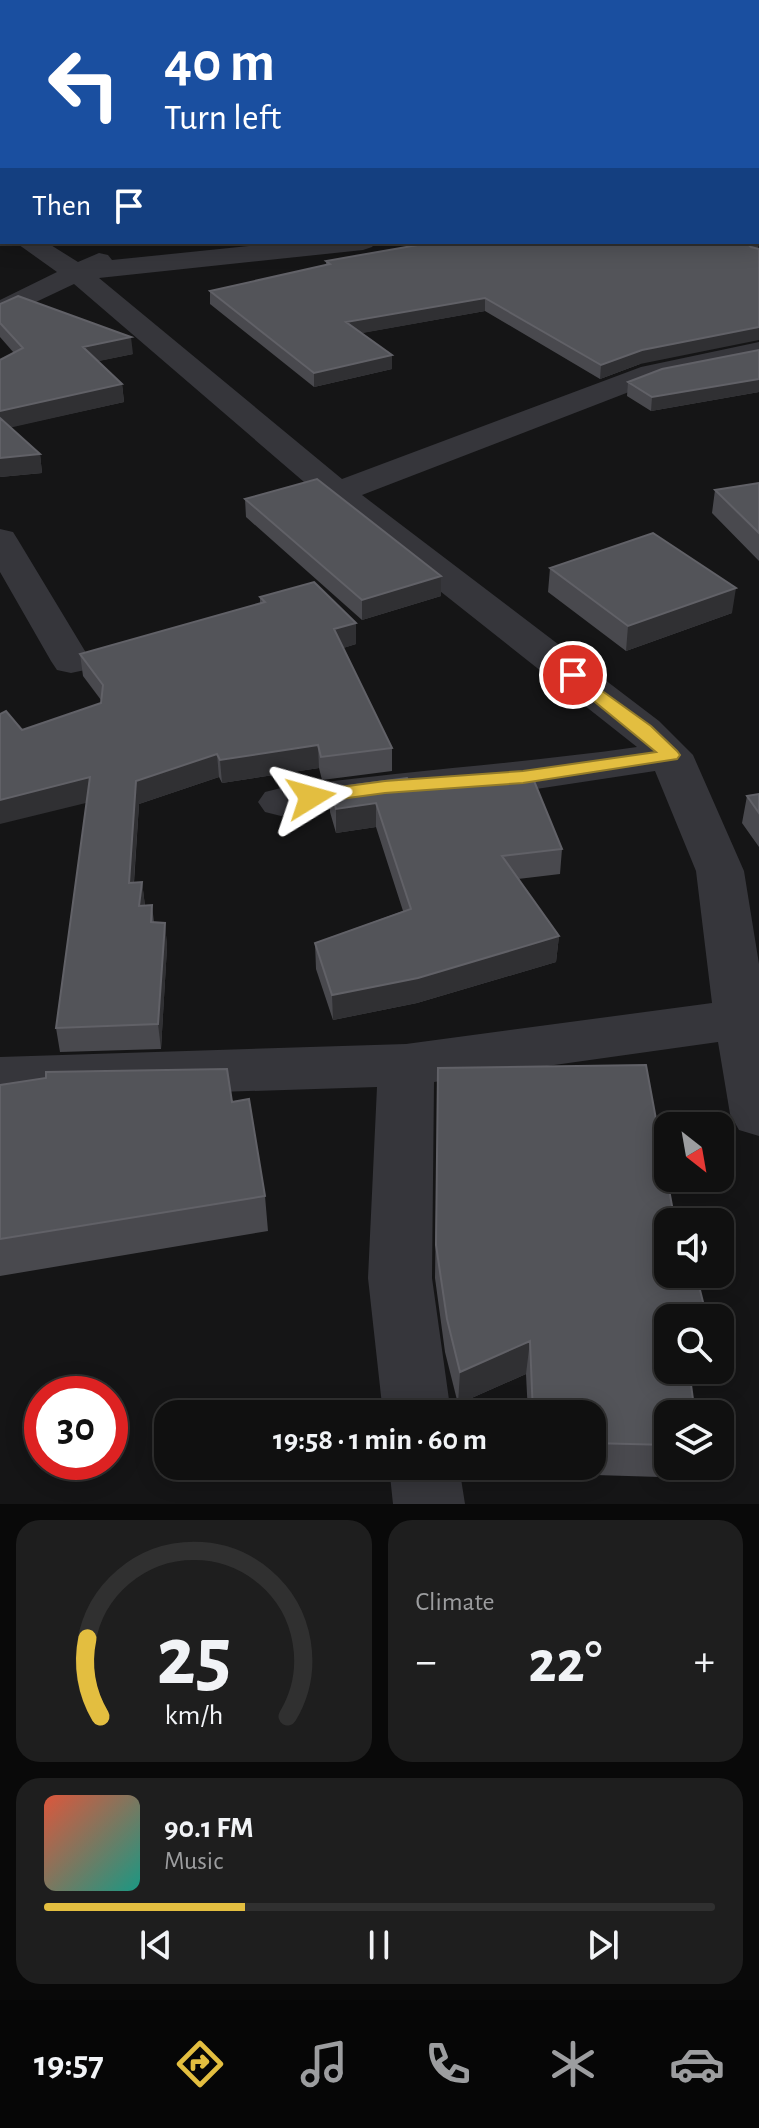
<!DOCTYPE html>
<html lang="en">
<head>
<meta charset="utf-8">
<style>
  :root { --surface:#101010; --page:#1e1e1e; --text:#f1f3f6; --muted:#9c9d9f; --line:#303030; --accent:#e3be40 }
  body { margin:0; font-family:"Alegreya Sans",sans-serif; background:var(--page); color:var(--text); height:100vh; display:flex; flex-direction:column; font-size:30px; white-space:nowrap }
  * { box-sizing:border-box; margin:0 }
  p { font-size:26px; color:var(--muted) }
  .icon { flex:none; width:44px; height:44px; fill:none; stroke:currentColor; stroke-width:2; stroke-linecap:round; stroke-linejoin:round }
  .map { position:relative; height:1504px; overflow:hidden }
  .drawer { display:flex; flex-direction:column; gap:16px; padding:16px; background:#090909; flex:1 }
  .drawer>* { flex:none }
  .guide { position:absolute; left:0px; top:0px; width:760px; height:244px; box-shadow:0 4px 20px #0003,0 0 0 2px var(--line); background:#1a4fa0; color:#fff; overflow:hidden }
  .needle { width:52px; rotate:149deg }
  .buttons { position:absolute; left:654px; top:1112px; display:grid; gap:16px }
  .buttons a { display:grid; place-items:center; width:80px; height:80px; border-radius:16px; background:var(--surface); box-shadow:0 4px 20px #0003,0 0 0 2px var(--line); font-size:40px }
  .speed { position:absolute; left:24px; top:1376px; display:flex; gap:16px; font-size:40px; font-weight:700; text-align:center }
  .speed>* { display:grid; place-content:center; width:104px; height:104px; border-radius:50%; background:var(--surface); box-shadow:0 4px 20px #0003,0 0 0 2px var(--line); line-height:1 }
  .speed .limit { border:12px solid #d22; background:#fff; color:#111 }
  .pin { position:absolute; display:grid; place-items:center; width:68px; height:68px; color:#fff; margin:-34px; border:4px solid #fff; border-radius:50%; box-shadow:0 2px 8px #0007 }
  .me { position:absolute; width:88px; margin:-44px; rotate:82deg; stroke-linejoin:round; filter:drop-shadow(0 0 6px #0008) }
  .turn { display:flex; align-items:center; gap:28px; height:168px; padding:0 32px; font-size:36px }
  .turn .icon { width:104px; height:104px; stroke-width:2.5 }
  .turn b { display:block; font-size:56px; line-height:68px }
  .then { display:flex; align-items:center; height:76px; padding:0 32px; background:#0003; gap:16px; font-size:30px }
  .big { font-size:60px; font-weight:700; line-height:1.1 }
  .drawer .widget { flex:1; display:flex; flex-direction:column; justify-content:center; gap:12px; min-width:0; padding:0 28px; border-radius:24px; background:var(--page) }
  .drawer .dial { align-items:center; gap:0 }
  .dial svg { height:208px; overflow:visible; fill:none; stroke:var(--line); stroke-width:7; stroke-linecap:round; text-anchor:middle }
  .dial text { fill:var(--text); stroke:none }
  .song { display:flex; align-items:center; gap:24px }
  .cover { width:96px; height:96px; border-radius:12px; background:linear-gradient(135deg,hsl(10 70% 55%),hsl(170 70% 35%)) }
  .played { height:8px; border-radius:4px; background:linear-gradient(90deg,var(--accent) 30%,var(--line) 30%) }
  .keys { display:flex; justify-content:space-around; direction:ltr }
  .heat { display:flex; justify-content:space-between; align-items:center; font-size:44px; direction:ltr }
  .drawer .tiles { flex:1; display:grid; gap:16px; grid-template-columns:1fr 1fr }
  .widget:last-child { grid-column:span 2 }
  .trip { position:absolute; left:154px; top:1400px; width:452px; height:80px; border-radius:24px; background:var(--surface); box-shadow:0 4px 20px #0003,0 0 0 2px var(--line); font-weight:700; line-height:80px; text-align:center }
  .tab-bar { display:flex; height:128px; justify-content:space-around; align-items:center; background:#060606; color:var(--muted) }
  .tab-bar .icon { width:56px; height:56px }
  .tab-bar .active { color:var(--accent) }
  .tab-bar b { font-size:36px; color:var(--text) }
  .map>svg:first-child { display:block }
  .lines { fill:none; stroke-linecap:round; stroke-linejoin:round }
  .street { fill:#36363b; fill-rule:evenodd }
  .wall { fill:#49494e }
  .shaded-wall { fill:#303033 }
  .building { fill:#535459; stroke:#616167; stroke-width:2 }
  .route { fill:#e3be40; stroke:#947c2a; stroke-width:2 }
</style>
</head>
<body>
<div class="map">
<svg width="759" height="1504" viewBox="0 0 759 1504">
  <rect width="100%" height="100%" fill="#151516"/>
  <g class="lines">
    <path class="street" d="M758,192h1v14h-1z
      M0,217h2v16h-2z
      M758,239l1,21 -9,-3 -18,-15h26z
      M15,242h31l32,20 21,-9 9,2 4,5 177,-18h87l-4,5 -9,3 -264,28 243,201 299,-112 118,-25v18l-99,20 -298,115 297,226 34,34 51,116 15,93v172l-20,-6 -9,-16 -12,-72 -284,40 -2,196 19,136h-68l-15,-136 9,-191 -377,12v-42l406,-13 306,-41 -16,-132 -41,-100 -132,20 -138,10 -104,15 -16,-4 -7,-10 7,-10 16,-4c118,-17 237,-24 356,-41l-312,-247 -251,-216 -74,35v-19l57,-28z
      M0,529l13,3 5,8 73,121 -6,9 -14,3 -14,-3 -6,-9 -51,-89z
      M389,1466h70l6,38h-72z"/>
  </g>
  <path class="wall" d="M0,39h2v138l-2,-1z
    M746,242l-106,122 -40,15 -115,-68 -124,22 31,22v14l-78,18 -104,-83v-13l116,-26v-4z
    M0,304l133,50 -35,7 24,23 2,18 -114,25 30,27 2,19 -42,4 14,-124 -14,-16z
    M759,350v42l-108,19 -24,-15 1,-14z
    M759,483v78l-47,-48 3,-23z
    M245,499l196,97 -79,24 -116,-103z
    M550,568l182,45 -106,38 -78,-59z
    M260,597l96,26v21l-13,4 49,100v23l-70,9 -3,-12 -97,15 -3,-6 -80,27 -5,79 8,-1 3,24 7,-1 2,18h11l2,24 -6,102 -101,3 -4,-24 31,-226 -65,-72 79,-27v-3l-18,-24 -3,-22 180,-51z
    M330,788l83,2 149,59 -2,25 -42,5 41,57 -3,26 -139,41 -84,17 -17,-51 -1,-26 88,-32 -27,-84 -40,6 -6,-21z
    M747,796l12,17v34l-17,-24z
    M438,1068l230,250v148h26l-2,12 -161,-5v-7h61v-52h-64l-2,-40 -68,30 -13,-52 -10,-74z
    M0,1085l232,17 33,94 3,35 -268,45z"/>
  <path class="shaded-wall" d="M485,298v13l-139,25v-14z
    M759,327v13l-119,24 -40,15 1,-14 41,-15z
    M131,337l2,17 -48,10 -2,-17z
    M392,355v14l-78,18v-14z
    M759,379v13l-108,19 1,-14z
    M122,384l2,18 -124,28v-19z
    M40,454l2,19 -42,4v-19z
    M441,576v20l-79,24v-20z
    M736,588l-4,25 -106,38 2,-25z
    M356,623v21l-22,7v-22z
    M318,745l1,23 -97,15 -2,-23z
    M217,754l2,23 -80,27 -7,103 -3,-24 7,-102z
    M90,777l4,24 -94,23v-24z
    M376,803v24l-40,6v-24z
    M142,882l3,24h-6z
    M165,923l2,24 -6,102 -3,-25z
    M559,936l-3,26 -139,41 -84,17 -1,-25z
    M530,1341l-4,33 -68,30 2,-32z"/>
  <path class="building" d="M0,0h759v60h-1v-58h-756v29l-2,-5z
    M0,39h2v127l-2,-1z
    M758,70l1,5v36h-1z
    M435,242h311l5,5 8,2v78l-117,23 -41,15 -116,-67 -139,24 46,33 -78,18 -104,-82 120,-27 -4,-3z
    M18,296l113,41 -48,10 39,37 -122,27v-51l23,-12 -23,-25v-19z
    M759,350v29l-107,18 -24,-15 34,-13z
    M0,418l40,36 -40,4z
    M317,479l124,97 -79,24 -117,-101z
    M759,483v50l-44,-43z
    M653,533l83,55 -108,38 -78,-58z
    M314,582l42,41 -22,6 58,119 -71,9 -3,-12 -98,15 -3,-6 -81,27 -7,102 13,-1 -3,24 13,-1 -1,17 14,1 -7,101 -102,4 34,-251 -90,23v-86l6,-3 16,19 79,-27 2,-18 -23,-31 185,-52 -5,-5z
    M532,776l30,73 -60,7 57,80 -141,42 -86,17 -17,-52 96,-34 -35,-106 -40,6 -6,-21 77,-10 6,12z
    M759,794v19l-12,-17z
    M646,1065l29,157h-7v52h28l11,44h-39v52h21l6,44h-27v31l-76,-2v-29h-59l-3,-73 -70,31 -13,-53 -11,-74 2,-177z
    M227,1069l5,33 17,-3 16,97 -265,43v-154l46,-7v-6z"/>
  <path class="route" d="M573,670l78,56 26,25 3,4 -3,4 -154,24 -138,10 -74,10 -10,-6 10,-6 74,-10 138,-10 133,-19 -89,-73 -2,-4z"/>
</svg>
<div class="buttons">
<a><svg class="needle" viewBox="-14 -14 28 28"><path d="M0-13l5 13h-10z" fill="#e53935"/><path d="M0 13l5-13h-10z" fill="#9c9d9f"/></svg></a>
<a><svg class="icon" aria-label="sound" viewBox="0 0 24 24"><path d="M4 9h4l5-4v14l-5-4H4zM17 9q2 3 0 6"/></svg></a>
<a><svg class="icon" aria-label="search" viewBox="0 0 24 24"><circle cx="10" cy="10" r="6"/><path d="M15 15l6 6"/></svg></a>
<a><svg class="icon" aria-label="layers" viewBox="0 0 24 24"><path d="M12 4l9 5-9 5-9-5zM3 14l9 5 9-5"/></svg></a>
</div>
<div class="speed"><div class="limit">30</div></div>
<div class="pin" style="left:573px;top:675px;background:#d93025"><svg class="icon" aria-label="arrive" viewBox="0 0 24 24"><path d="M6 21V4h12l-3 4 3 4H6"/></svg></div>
<svg class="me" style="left:311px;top:797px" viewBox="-20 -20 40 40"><path d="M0-17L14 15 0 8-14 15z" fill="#e3be40" stroke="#fff" stroke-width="4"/></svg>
<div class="trip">19:58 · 1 min · 60 m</div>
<div class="guide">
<div class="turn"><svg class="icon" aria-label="left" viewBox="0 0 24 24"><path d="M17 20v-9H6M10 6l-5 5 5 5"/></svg><div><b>40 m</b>Turn left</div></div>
<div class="then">Then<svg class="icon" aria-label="arrive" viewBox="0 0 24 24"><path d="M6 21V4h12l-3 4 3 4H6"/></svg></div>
</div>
</div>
<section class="drawer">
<div class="tiles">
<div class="widget dial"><svg viewBox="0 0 100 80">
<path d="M14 69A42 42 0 1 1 86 69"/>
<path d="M14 69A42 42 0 0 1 9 39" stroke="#e3be40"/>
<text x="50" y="56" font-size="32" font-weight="700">25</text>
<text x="50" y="72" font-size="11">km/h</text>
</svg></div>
<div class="widget"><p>Climate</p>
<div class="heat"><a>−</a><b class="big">22°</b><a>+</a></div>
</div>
<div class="widget">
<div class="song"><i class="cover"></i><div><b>90.1 FM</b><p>Music</p></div></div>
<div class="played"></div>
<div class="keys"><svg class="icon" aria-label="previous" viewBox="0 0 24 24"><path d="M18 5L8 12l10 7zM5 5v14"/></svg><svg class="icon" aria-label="pause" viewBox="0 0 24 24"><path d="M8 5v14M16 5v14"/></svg><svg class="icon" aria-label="next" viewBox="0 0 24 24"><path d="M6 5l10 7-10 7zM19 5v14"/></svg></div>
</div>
</div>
</section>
<nav class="tab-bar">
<b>19:57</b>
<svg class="icon active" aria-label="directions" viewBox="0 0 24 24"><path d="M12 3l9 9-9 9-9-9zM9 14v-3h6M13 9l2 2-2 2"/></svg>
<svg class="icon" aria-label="music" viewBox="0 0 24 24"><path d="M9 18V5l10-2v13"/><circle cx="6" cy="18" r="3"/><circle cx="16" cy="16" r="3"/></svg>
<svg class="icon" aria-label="phone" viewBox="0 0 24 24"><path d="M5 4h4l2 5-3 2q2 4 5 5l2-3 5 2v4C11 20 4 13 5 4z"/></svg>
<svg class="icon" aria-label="climate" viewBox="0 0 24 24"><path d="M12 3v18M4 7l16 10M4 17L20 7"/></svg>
<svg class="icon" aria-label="car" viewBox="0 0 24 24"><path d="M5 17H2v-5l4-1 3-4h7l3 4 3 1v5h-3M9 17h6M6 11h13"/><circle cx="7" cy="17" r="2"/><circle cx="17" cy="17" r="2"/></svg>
</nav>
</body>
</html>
